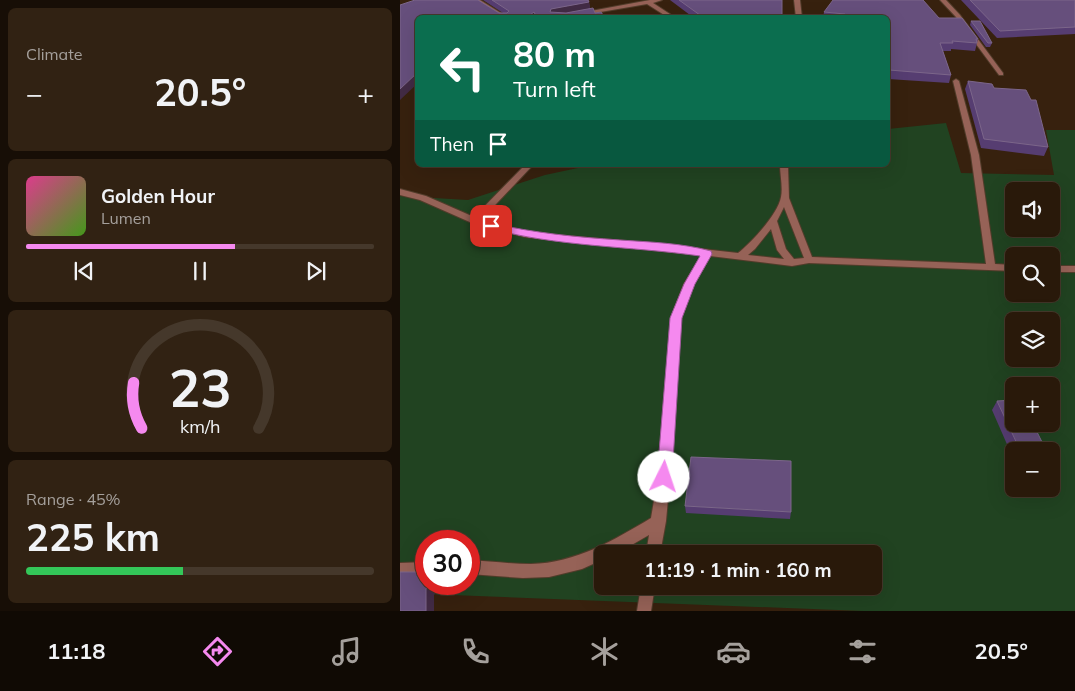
<!DOCTYPE html>
<html lang="en">
<head>
<meta charset="utf-8">
<style>
  :root { --surface:#29190a; --page:#312213; --text:#f1f3f6; --muted:#a5a09c; --line:#45382b; --accent:#f589ef }
  body { margin:0; font-family:Mulish,sans-serif; background:var(--page); color:var(--text); height:100vh; display:flex; flex-direction:column; font-size:19px; white-space:nowrap }
  * { box-sizing:border-box; margin:0 }
  p { font-size:16px; color:var(--muted) }
  .icon { flex:none; width:28px; height:28px; fill:none; stroke:currentColor; stroke-width:2; stroke-linecap:round; stroke-linejoin:round }
  .map { position:relative; flex:1; overflow:hidden }
  .sheet { display:flex; flex-direction:column; gap:8px; padding:8px; background:#170e06; width:400px }
  .sheet>* { flex:none }
  .top-card { position:absolute; left:15px; top:15px; width:475px; height:152px; border-radius:8px; box-shadow:0 5px 20px #0002,0 0 0 1px var(--line); background:#0b6e4f; color:#fff; overflow:hidden }
  .fabs { position:absolute; left:605px; top:182px; display:grid; gap:10px }
  .fabs a { display:grid; place-items:center; width:55px; height:55px; border-radius:8px; background:var(--surface); box-shadow:0 5px 20px #0002,0 0 0 1px var(--line); font-size:25px }
  .speed { position:absolute; left:15px; top:530px; display:flex; gap:10px; font-size:25px; font-weight:700; text-align:center }
  .speed>* { display:grid; place-content:center; width:65px; height:65px; border-radius:50%; background:var(--surface); box-shadow:0 5px 20px #0002,0 0 0 1px var(--line); line-height:1 }
  .speed .limit { border:8px solid #d22; background:#fff; color:#111 }
  .pin { position:absolute; display:grid; place-items:center; width:42px; height:42px; color:#fff; margin:-21px; border-radius:10px; box-shadow:0 2px 8px #0006 }
  .me { position:absolute; width:55px; margin:-28px; rotate:4deg; stroke-linejoin:round; filter:drop-shadow(0 0 4px #0008) }
  .turn { display:flex; align-items:center; gap:18px; height:105px; padding:0 15px; font-size:22px }
  .turn .icon { width:65px; height:65px; stroke-width:2.5 }
  .turn b { display:block; font-size:35px; line-height:42px }
  .then { display:flex; align-items:center; height:48px; padding:0 15px; background:#0003; gap:10px; font-size:19px }
  .big { font-size:38px; font-weight:700; line-height:1.1 }
  .sheet .tile { flex:1; display:flex; flex-direction:column; justify-content:center; gap:8px; min-width:0; padding:0 18px; border-radius:8px; background:var(--page) }
  .sheet .dial { align-items:center; gap:0 }
  .dial svg { height:130px; overflow:visible; fill:none; stroke:var(--line); stroke-width:7; stroke-linecap:round; text-anchor:middle }
  .dial text { fill:var(--text); stroke:none }
  .song { display:flex; align-items:center; gap:15px }
  .cover { width:60px; height:60px; border-radius:8px; background:linear-gradient(135deg,hsl(330 70% 55%),hsl(100 70% 35%)) }
  .played { height:5px; border-radius:2px; background:linear-gradient(90deg,var(--accent) 60%,var(--line) 60%) }
  .keys { display:flex; justify-content:space-around; direction:ltr }
  .heat { display:flex; justify-content:space-between; align-items:center; font-size:28px; direction:ltr }
  .charge { height:8px; border-radius:4px; background:linear-gradient(90deg,#34c759 45%,var(--line) 0) }
  .trip { position:absolute; left:194px; top:545px; width:288px; height:50px; border-radius:8px; background:var(--surface); box-shadow:0 5px 20px #0002,0 0 0 1px var(--line); font-weight:700; line-height:50px; text-align:center }
  .menu { display:flex; height:80px; justify-content:space-around; align-items:center; background:#100a04; color:var(--muted) }
  .menu .icon { width:35px; height:35px }
  .menu .selected { color:var(--accent) }
  .menu b { font-size:22px; color:var(--text) }
  main { display:flex; flex:1; min-height:0 }
  .map>svg:first-child { display:block }
  .green { fill:#214321; fill-rule:evenodd }
  .lines { fill:none; stroke-linecap:round; stroke-linejoin:round }
  .street-casing { stroke:#513c2a; stroke-width:2 }
  .street { fill:#966257; fill-rule:evenodd }
  .wall { fill:#563d71 }
  .shaded-wall { fill:#422b45 }
  .building { fill:#664f7c; stroke:#7c668a }
  .route { fill:#f589ef; stroke:#9f599b }
</style>
</head>
<body>
<main>
<section class="sheet">
<div class="tile"><p>Climate</p>
<div class="heat"><a>−</a><b class="big">20.5°</b><a>+</a></div>
</div>
<div class="tile">
<div class="song"><i class="cover"></i><div><b>Golden Hour</b><p>Lumen</p></div></div>
<div class="played"></div>
<div class="keys"><svg class="icon" aria-label="previous" viewBox="0 0 24 24"><path d="M18 5L8 12l10 7zM5 5v14"/></svg><svg class="icon" aria-label="pause" viewBox="0 0 24 24"><path d="M8 5v14M16 5v14"/></svg><svg class="icon" aria-label="next" viewBox="0 0 24 24"><path d="M6 5l10 7-10 7zM19 5v14"/></svg></div>
</div>
<div class="tile dial"><svg viewBox="0 0 100 80">
<path d="M14 69A42 42 0 1 1 86 69"/>
<path d="M14 69A42 42 0 0 1 9 41" stroke="#f589ef"/>
<text x="50" y="56" font-size="32" font-weight="700">23</text>
<text x="50" y="72" font-size="11">km/h</text>
</svg></div>
<div class="tile"><p>Range · 45%</p><b class="big">225 km</b><div class="charge"></div></div>
</section>
<div class="map">
<svg width="675" height="611" viewBox="0 0 675 611">
  <rect width="100%" height="100%" fill="#37210e"/>
  <path class="green" d="M546,123l15,50 93,2 -8,-45h29v481h-212l-463,-18v-397l68,4 77,-25 47,-10h296v-36zM614,191h37v38h-37zM614,256h37v38h-37zM614,321h37v38h-37zM614,386h37v38h-37zM614,451h37v38h-37zM26,541h43v43h-43zM202,554h270v32h-270z"/>
  <g class="lines">
    <defs>
      <path id="street" d="M73,0h7l29,18h-7z
        M250,0h12l-9,3 23,15h-7l-22,-14 -64,11 -3,-2z
        M394,0h6l2,18h-6z
        M540,0h6l14,15 43,58v2h-4l-43,-58z
        M556,79l3,2 20,74 16,109 19,1v6l-205,-8 -17,3 -82,-10 -16,28 -13,34 -11,159 -4,44 -6,33h-14l3,-19 -33,19h-14v6l-20,9 -33,8 -26,1 -54,-4v-14c20,1 41,4 62,4 45,-1 83,-24 120,-46l7,-41 13,-159 13,-34 18,-29 -177,-18 -53,-14 -52,-23 -20,-5v-6l26,7 48,21 51,-52h8l-52,55 44,11 30,4 94,8 89,10c13,-10 40,-39 43,-56 2,-10 -1,-22 -1,-32h8l1,33 23,59 174,7 -15,-109 -18,-74zM384,207l20,51 -10,1 -8,-10 -9,-28zM371,229l6,21 7,9 -36,-4 7,-6z
        M651,266h24v6h-24z
        M26,562v14l-26,1v-14z
        M241,586h14l-4,25h-14z"/>
    </defs>
    <use href="#street" class="street-casing"/>
    <use href="#street" class="street"/>
  </g>
  <path class="wall" d="M83,0h105l1,2 1,7 5,4 10,5h-187l-18,-13 103,8z
    M270,0h112v18h-88z
    M561,0h114v34l-78,4z
    M424,12l115,6 39,21 -3,12 -24,-2v2h-8l8,24 -2,8 -61,-4v-61h-65z
    M571,21l21,22 -2,4h-4l-16,-22z
    M568,81l26,7 54,59 -4,9 -63,-8 -16,-59z
    M597,401l48,47 -3,3h-28l-1,7 -21,-48z
    M285,506l106,6 -1,7 -104,-6z"/>
  <path class="shaded-wall" d="M189,2l1,7 -37,7 -3,-4 1,-3z
    M134,12l1,6h-9z
    M18,72v11l-18,17v-11z
    M30,584h12l-8,11v16h-8v-22z"/>
  <path class="building" d="M15,0h63l21,13h8l2,-2 -17,-11h96l1,2 -38,7 -1,3 16,1 27,-5 2,5 6,-1 4,6h-68l-3,-6 -8,6h-108v54l-18,17v-84z
    M279,0h103v15l-1,3h-77z
    M433,0h90l16,18h23l16,21h-2l1,4 -25,-2 1,2h-13l11,32 -62,-5 -1,-9v-43h-43v-4l-21,-2z
    M570,0h105v27l-75,4z
    M571,21h9l12,22h-4z
    M568,81l24,3 2,4 32,2 5,10h5l12,47 -64,-8z
    M614,400v24h19l12,24 -25,2 -23,-49z
    M291,457l100,4v51l-106,-6z
    M0,572h26v12h4l-4,5v22h-26z"/>
  <path class="route" d="M91,223c43,10 85,14 129,17 29,2 62,3 91,11l1,3 -17,30 -13,34 -10,159 -3,5 -5,2 -5,-2 -2,-5 13,-159 14,-34 16,-28c-70,-10 -143,-9 -212,-28v-4z"/>
</svg>
<div class="fabs">
<a><svg class="icon" aria-label="sound" viewBox="0 0 24 24"><path d="M4 9h4l5-4v14l-5-4H4zM17 9q2 3 0 6"/></svg></a>
<a><svg class="icon" aria-label="search" viewBox="0 0 24 24"><circle cx="10" cy="10" r="6"/><path d="M15 15l6 6"/></svg></a>
<a><svg class="icon" aria-label="layers" viewBox="0 0 24 24"><path d="M12 4l9 5-9 5-9-5zM3 14l9 5 9-5"/></svg></a>
<a>+</a>
<a>−</a>
</div>
<div class="speed"><div class="limit">30</div></div>
<div class="pin" style="left:91px;top:226px;background:#d93025"><svg class="icon" aria-label="arrive" viewBox="0 0 24 24"><path d="M6 21V4h12l-3 4 3 4H6"/></svg></div>
<svg class="me" style="left:264px;top:477px" viewBox="-20 -20 40 40"><circle r="19" fill="#fff"/><path d="M0-13L10 11 0 6-10 11z" fill="#f589ef"/></svg>
<div class="trip">11:19 · 1 min · 160 m</div>
<div class="top-card">
<div class="turn"><svg class="icon" aria-label="left" viewBox="0 0 24 24"><path d="M17 20v-9H6M10 6l-5 5 5 5"/></svg><div><b>80 m</b>Turn left</div></div>
<div class="then">Then<svg class="icon" aria-label="arrive" viewBox="0 0 24 24"><path d="M6 21V4h12l-3 4 3 4H6"/></svg></div>
</div>
</div>
</main>
<nav class="menu">
<b>11:18</b>
<svg class="icon selected" aria-label="directions" viewBox="0 0 24 24"><path d="M12 3l9 9-9 9-9-9zM9 14v-3h6M13 9l2 2-2 2"/></svg>
<svg class="icon" aria-label="music" viewBox="0 0 24 24"><path d="M9 18V5l10-2v13"/><circle cx="6" cy="18" r="3"/><circle cx="16" cy="16" r="3"/></svg>
<svg class="icon" aria-label="phone" viewBox="0 0 24 24"><path d="M5 4h4l2 5-3 2q2 4 5 5l2-3 5 2v4C11 20 4 13 5 4z"/></svg>
<svg class="icon" aria-label="climate" viewBox="0 0 24 24"><path d="M12 3v18M4 7l16 10M4 17L20 7"/></svg>
<svg class="icon" aria-label="car" viewBox="0 0 24 24"><path d="M5 17H2v-5l4-1 3-4h7l3 4 3 1v5h-3M9 17h6M6 11h13"/><circle cx="7" cy="17" r="2"/><circle cx="17" cy="17" r="2"/></svg>
<svg class="icon" aria-label="filters" viewBox="0 0 24 24"><path d="M4 7h16M4 17h16"/><circle cx="9" cy="7" r="2"/><circle cx="15" cy="17" r="2"/></svg>
<b>20.5°</b>
</nav>
</body>
</html>
